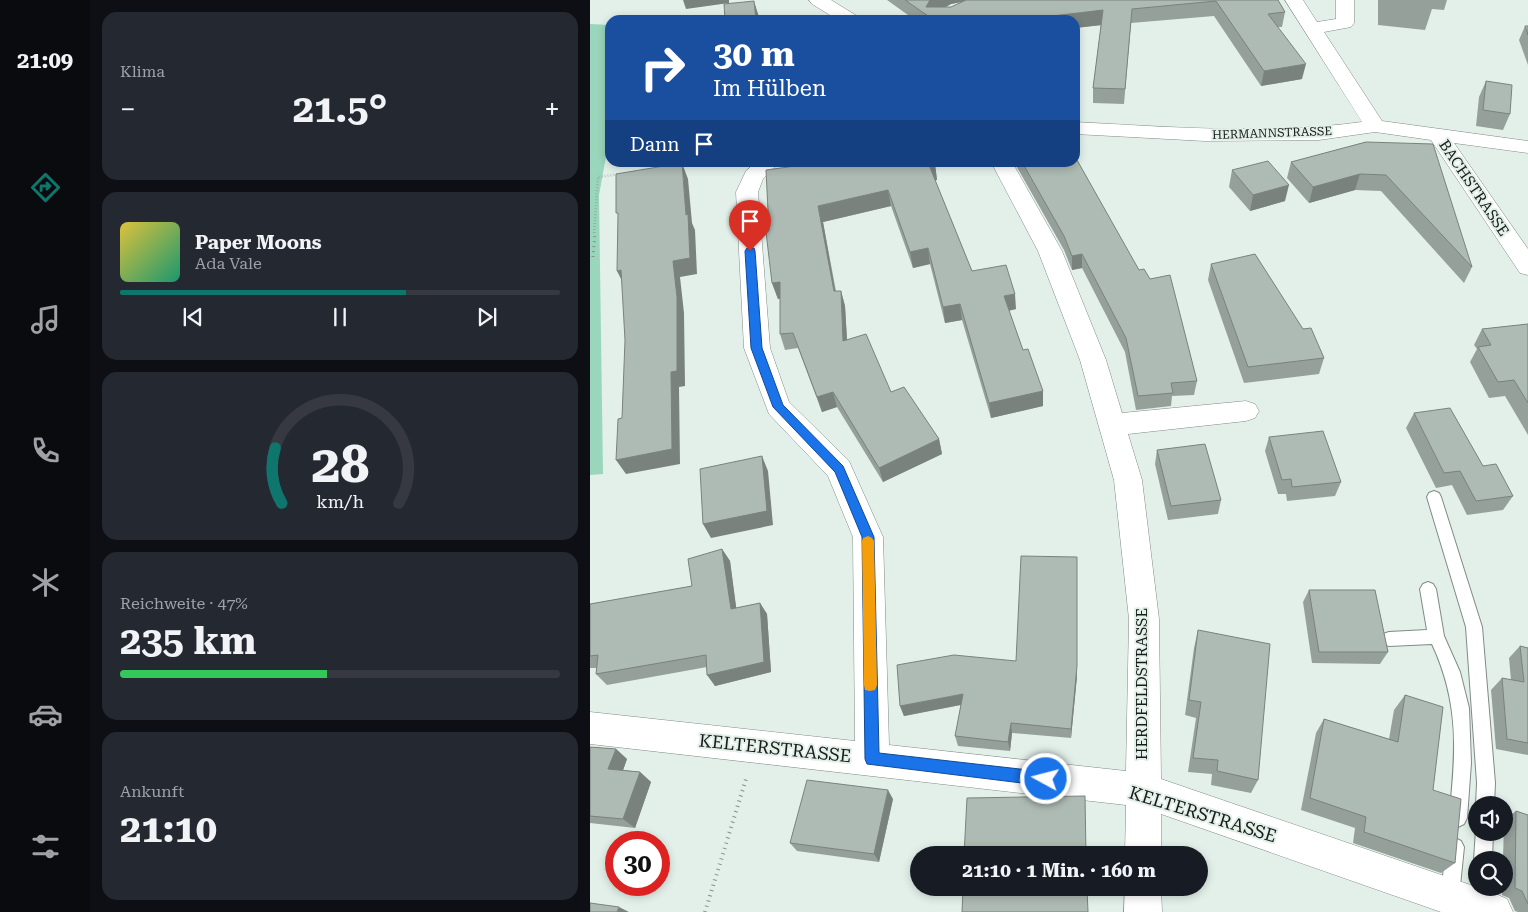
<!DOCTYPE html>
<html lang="de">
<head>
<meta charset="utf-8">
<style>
  :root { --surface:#171b24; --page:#242831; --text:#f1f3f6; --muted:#9ea1a6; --line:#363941; --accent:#0f766e }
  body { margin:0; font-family:"Roboto Serif",serif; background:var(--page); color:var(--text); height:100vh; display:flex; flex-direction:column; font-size:19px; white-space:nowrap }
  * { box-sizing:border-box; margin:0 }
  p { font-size:16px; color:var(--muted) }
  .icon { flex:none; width:28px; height:28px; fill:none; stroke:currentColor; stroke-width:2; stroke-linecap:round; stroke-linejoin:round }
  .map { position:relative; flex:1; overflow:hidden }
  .details { display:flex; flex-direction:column; gap:12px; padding:12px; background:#0d0f14; width:500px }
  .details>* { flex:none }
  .banner { position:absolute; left:15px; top:15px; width:475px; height:152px; border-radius:15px; box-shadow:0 2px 8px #0003; background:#1a4fa0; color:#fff; overflow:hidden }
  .controls { position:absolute; left:878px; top:796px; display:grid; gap:10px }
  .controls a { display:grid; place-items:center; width:45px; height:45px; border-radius:50%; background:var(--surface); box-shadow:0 2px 8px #0003; font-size:25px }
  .speed { position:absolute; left:15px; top:831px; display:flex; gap:10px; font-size:25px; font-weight:700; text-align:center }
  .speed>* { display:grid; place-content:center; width:65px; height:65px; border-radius:50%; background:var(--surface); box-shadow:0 2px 8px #0003; line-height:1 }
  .speed .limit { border:8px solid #d22; background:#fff; color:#111 }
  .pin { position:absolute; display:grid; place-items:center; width:42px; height:42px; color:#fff; margin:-51px -21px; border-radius:50% 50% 50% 0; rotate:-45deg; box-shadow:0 0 5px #0007 }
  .pin .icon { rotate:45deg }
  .me { position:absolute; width:55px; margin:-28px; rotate:277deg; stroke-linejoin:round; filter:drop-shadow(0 0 4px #0008) }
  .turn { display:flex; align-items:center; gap:18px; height:105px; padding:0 25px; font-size:22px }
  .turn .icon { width:65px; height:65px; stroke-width:2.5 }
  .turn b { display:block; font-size:35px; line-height:42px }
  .then { display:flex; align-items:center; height:48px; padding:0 25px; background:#0003; gap:10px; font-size:19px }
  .big { font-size:38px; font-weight:700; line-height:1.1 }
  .details .tile { flex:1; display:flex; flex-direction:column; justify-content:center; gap:8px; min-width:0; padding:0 18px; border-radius:15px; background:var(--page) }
  .details .dial { align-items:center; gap:0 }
  .dial svg { height:130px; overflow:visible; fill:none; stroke:var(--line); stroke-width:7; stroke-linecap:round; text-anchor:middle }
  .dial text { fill:var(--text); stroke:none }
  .song { display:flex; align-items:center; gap:15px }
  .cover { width:60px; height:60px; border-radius:8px; background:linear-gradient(135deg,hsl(50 70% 55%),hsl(160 70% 35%)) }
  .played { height:5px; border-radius:2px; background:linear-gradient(90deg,var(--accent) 65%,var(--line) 65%) }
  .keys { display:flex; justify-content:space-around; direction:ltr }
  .heat { display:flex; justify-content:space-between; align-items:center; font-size:28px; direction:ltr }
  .charge { height:8px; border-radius:4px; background:linear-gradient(90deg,#34c759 47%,var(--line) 0) }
  .trip { position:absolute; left:320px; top:846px; width:298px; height:50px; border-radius:25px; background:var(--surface); box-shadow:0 2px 8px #0003; font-weight:700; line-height:50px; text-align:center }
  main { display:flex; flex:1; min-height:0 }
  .menu { display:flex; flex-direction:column; width:90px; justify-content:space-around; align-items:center; background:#090b0e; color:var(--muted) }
  .menu .icon { width:35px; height:35px }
  .menu .selected { color:var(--accent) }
  .menu b { font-size:22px; color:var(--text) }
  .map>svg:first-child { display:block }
  .green { fill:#9ad6bc }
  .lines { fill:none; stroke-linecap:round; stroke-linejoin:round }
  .lane-casing { stroke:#808b85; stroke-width:2 }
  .street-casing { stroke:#808b85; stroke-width:1 }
  .path-far2 { stroke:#87908c; stroke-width:2.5; stroke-dasharray:0.5 2.5; stroke-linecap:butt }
  .path-far1 { stroke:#87908c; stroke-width:3; stroke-dasharray:1 4; stroke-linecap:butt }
  .path { stroke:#87908c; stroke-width:4; stroke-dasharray:1 4.5; stroke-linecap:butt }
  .lane { fill:#fff; fill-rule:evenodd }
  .street { fill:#fff; fill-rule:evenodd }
  .wall { fill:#96a09b; fill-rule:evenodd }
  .shaded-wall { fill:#7a827e }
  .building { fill:#aebab4; stroke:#7a827e }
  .route { fill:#1a73e8; stroke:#114b97 }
  .slow { fill:#f59e0b }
  .labels { text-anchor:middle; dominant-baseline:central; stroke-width:4; stroke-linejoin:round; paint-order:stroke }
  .far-street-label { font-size:12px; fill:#181c1a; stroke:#e3f0ea }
  .street-label { font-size:15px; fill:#181c1a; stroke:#e3f0ea }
  .near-street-label { font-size:18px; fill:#181c1a; stroke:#e3f0ea }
</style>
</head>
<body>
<main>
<nav class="menu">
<b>21:09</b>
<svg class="icon selected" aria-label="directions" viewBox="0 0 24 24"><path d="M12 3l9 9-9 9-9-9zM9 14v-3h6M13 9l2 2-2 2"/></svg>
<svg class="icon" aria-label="music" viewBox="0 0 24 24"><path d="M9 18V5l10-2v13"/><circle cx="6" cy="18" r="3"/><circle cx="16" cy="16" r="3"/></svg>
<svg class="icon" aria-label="phone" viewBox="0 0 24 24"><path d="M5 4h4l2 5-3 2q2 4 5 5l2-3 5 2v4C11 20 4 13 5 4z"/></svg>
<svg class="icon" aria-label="climate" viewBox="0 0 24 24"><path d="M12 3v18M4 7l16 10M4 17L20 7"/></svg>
<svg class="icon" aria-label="car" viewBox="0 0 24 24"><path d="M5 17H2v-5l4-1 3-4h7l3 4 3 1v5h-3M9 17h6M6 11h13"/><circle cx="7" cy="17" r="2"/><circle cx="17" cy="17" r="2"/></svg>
<svg class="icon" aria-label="filters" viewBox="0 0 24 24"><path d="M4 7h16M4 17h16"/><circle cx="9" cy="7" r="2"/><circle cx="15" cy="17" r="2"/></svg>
</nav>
<section class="details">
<div class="tile"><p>Klima</p>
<div class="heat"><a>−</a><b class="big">21.5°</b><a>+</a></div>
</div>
<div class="tile">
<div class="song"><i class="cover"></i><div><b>Paper Moons</b><p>Ada Vale</p></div></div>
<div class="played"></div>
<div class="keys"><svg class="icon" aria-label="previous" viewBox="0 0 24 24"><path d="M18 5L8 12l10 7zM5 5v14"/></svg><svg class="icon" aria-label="pause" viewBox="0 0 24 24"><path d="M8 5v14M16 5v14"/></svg><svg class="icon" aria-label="next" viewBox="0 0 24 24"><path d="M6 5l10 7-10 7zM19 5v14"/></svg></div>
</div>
<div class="tile dial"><svg viewBox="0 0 100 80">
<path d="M14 69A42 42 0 1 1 86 69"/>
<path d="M14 69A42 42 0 0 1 10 35" stroke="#0f766e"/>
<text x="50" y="56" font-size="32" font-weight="700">28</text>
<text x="50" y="72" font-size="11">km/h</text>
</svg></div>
<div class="tile"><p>Reichweite · 47%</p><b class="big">235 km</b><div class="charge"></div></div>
<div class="tile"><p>Ankunft</p><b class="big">21:10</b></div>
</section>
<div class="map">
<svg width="938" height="912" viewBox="0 0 938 912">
  <rect width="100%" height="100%" fill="#e3f0ea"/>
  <path class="green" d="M0,24l20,1v110l-11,60 4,279 -13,1z"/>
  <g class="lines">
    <defs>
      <path id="lane" d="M844,491l5,2 2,4 41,130 13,156 -1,22h-18l1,-22 -11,-156 -39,-130 2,-4z
        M838,582l5,2 3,5 8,47 16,36 9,36 2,55 -4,55 -3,6 -6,3 -6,-3 -3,-6c7,-64 11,-114 -17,-174l-43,2 -6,-2 -2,-5 2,-5 6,-2 38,-2 -7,-41 3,-5z
        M886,829v3h17l-1,28h-16v6l-2,-6z
        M865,838l6,3 3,6 -5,49 -2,7 -7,2 -7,-2 -2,-7 5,-49 3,-6z"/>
      <path id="street" d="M219,0h22l26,16 3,4h-22l-26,-16z
        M695,0h18l14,22 19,-3v-19h18v23l-3,4 -27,5 58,89 146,20v12l-74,-10 74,106v26l-8,-2 -89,-133 -56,-8 -56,8 -114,1 -130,-7v-12c95,5 192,13 287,0z
        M166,162h24l-17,17 -5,13 12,156 19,54 60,59 34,76 6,208 237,26 3,-152 -15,-139 -34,-120 -42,-109 -47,-89h21l50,89 44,109 16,53 124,-12 9,3 4,7 -4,7 -9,3 -118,13 14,46 17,139 2,160 333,114 13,6 6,13h-72l-280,-98v41h-36l1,-50 -536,-61v-32l265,29 -2,-204 -25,-61 -59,-62 -25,-66 -8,-156 10,-21z
        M535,888h36l1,24h-38z"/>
    </defs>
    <use href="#lane" class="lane-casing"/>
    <use href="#street" class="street-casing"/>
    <path class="path-far2" d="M88,165l17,-3
      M4,233l4,-56 22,-3"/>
    <path class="path-far1" d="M3,257l2,-25"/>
    <path class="path" d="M115,912l41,-133"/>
    <use href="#lane" class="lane"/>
    <use href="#street" class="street"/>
  </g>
  <path class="wall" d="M297,0h391l7,12 -3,15h-4l24,52 -41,7 -47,-70 -83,7 -7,81 -31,-1v-15l8,-63 -26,3v-8h-160zM373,2l-12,5h-5l5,-3z
    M788,0h69l-3,10 -12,-1 -7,21 -47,-5z
    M935,26h3v39l-9,-25z
    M896,81l24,33 -7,16 -27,-4 3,-29z
    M776,142l106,125 -8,16 -83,-92 -26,-1 -46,13 -22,-25 4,-16z
    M424,162h61l122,219 -3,14 -22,1 -1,10 -35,4 -11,-58 -43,-84 -10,2 -8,-20z
    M345,164l2,16h-2l37,91 44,38 -7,2 34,95 -52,12 -29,-98 -17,3 -15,-59 -17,4 -22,-62 -68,16 13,69h5l4,15 2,34 44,52 48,47 3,15 -59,28 -46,-75 -15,5 -24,-64 -13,2 -5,-16v-35h-2l-6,-16 -3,-52z
    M642,170l53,31 -35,10 -21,-24z
    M621,264l92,65 21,29 -5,16 -75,9 -36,-103z
    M938,324v111l-23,-39 -16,2 -19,-36 7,-13 -3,-4 8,-16z
    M824,413l69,53 30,30 -10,14 -36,5 -15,-30 -16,3 -30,-60z
    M679,437l72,45 -6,14 -48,5 -1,-7h-8l-13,-43z
    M567,450l64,50 -3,14 -50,6 -13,-56z
    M132,549l8,12 6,47 24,-5 7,11 4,58 -56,14 -8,-19 -100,18 -11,-11 1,-6h-7v-64l102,-18z
    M719,590l79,62 -8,12 -68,-1 -9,-61z
    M608,630l60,150 -7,13 -40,-8 1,-11 -24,-2 8,-54 -11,-3 9,-67z
    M930,646l8,2v107l-32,-6 -5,-59 11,-12 9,2 -2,-22z
    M487,676l-6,62 -59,-5 -2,18 -52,-5 -3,-10 6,-31 -57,11 -4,-10z
    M815,695l28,95 22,73 -14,10 -88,-30 2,-15 -54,-18 15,-77 8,-14 65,20 5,-29z
    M0,747l26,2 11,10 -4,11 17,2 11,10 -16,46 -45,-5z
    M303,799l-14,63 -82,-11 -7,-8z
    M926,811l12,4v97h-10l-3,-1 -6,-13 -7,-3v-7h2v-28h-1l1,-40z"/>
  <path class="shaded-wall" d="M93,0h46v3l-43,6z
    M340,0h40l-19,4 -19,10 -6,-7z
    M164,1l5,16v3h-3z
    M513,10l-1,15 -27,3v-8h-31v-3z
    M716,64l-4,15 -41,7 3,-15z
    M92,163l6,16 4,44 3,7 2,44 -17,3 4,36 1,73 -6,1 1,77 -54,10 -10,-14 55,-88 2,-111 13,-46z
    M345,164l2,16 -6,1 -2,-16z
    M770,174l-5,16 -46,13 4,-16z
    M699,185l-4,16 -35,10 3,-16z
    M298,190l3,16 -68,16 15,85 -4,-16 -16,-85z
    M338,248l2,16 -17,4 -3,-16z
    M492,254v14l-10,2v-14z
    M31,270l4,17 -8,-16z
    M190,282l5,16 -7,1 -6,-16z
    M251,291l4,15 3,51 -5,-16z
    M425,294l1,15 -11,2 -1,-15z
    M370,304l2,16 -17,3 -2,-16z
    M453,391v15l-52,12 -2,-15z
    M243,392l4,15 -15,5 -5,-15z
    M349,439l3,15 -59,28 -4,-14z
    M172,456l6,15 5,54 -62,13 -8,-14z
    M132,549l8,12 8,60 -7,-12z
    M170,603l7,11 4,58 -56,14 -8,-11z
    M487,666v10l-6,62v-9z
    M373,694l2,10 -61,12 -4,-10z
    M421,723l1,10 -2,18 -2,-9z
    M26,749l11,10 -7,20 -12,-10z
    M50,772l11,10 -16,46 -12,-9z
    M298,790l5,9 -14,63 -5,-8z
    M29,907l10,5h-12z"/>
  <path class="building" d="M315,0h25l-4,7h25l15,-7h312l7,12 -17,2 38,50 -42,7 -48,-70 -84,8 -7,80 -32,-1 10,-78 -59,7v3h-110z
    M164,1l2,19h-31l-1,-16z
    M935,26h3v9z
    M896,81l26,4 -2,29 -27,-4z
    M776,142l67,2 39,123 -86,-92 -26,-1 -47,13 -22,-25z
    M485,160h2l62,110 5,-1 6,10 20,-4 27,106 -26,2 2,10 -35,3 -12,-58 -44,-84 -10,2 -8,-20 -42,-74h53z
    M678,161l21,24 -36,10 -21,-25z
    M235,162h109l1,2 -6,1 43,106 34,-6 9,29 -11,2 19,54 5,-1 15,42 -54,12 -29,-99 -17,3 -15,-59 -18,4 -22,-62 -70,16 16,85h7l2,50 23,-7 25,58 13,-5 35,52 -60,29 -46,-76 -16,5 -24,-64 -13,1v-52l-8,1 -6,-51 3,-1 -3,-61z
    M92,163l4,52 2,-1 2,44 -17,3 4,36v74l-6,1 1,77 -56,11 2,-41 4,-1 3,-78 -4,-70 -4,1 1,-58h-2v-39z
    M665,254l48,75 8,-1 13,30 -76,9 -37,-103z
    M938,324v79l-14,-23 -16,2 -20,-35 13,-2 -9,-16z
    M860,408l33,58 13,-2 17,32 -37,5 -16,-30 -16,2 -30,-60z
    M733,431l18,51 -49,5 -1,-8 -9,1 -13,-43z
    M615,444l16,56 -50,6 -14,-56z
    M172,456l5,55 -64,13 -3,-55z
    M132,549l9,60 29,-6 4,59 -57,13 -1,-20 -110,19 2,-19 -8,1v-52l102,-18 -4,-27z
    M431,556l56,1v109l-6,63 -60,-6 -3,19 -53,-6 8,-42 -63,12 -3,-41 57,-10 62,6z
    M719,590h66l13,62h-69z
    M608,630l72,14 -12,136 -41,-9 1,-11 -25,-2 8,-56 -12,-2z
    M930,646l8,2v95l-21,-4 -5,-61 22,4z
    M815,695l38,12 -10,83 28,9 -6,64 -91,-31 2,-15 -56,-19 14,-79 74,23z
    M0,747l26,2 -8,20 32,3 -17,47 -33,-3z
    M217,780l81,10 -14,64 -84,-11z
    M495,796l1,59h-122l3,-57z
    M926,811l12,4v89l-6,-13 -7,-3z
    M373,888h124l1,24h-126z
    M0,903l29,4 -2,5h-27z"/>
  <path class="route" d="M157,248h7l1,3 7,97 21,57 60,61 31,71 5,216 167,19 5,2 2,5 -2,5 -5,2 -179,-22 -2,-5 -3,-222 -27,-65 -62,-65 -22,-59 -6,-97z"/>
  <path class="slow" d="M278,536l4,2 2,3 3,144 -2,5 -5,1 -5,-1 -1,-5 -2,-144 1,-3z"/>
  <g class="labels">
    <g class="far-street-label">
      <text transform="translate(682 133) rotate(-2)">HERMANNSTRASSE</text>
    </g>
    <g class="street-label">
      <text transform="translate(884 188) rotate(56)">BACHSTRASSE</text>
      <text transform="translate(552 684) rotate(-90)">HERDFELDSTRASSE</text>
    </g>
    <g class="near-street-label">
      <text transform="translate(185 748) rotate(6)">KELTERSTRASSE</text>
      <text transform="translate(613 814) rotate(17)">KELTERSTRASSE</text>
    </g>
  </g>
</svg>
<div class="controls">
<a><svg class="icon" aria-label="sound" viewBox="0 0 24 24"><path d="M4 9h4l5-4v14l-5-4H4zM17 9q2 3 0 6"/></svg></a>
<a><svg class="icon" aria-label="search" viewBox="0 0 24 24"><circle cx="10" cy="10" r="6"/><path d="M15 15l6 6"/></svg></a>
</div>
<div class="speed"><div class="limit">30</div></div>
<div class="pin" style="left:160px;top:251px;background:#d93025"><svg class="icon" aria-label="arrive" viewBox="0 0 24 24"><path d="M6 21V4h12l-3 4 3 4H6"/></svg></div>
<svg class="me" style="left:456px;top:779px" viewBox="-20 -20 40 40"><circle r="17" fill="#1a73e8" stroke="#fff" stroke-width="3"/><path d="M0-11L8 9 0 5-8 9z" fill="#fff"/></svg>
<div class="trip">21:10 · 1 Min. · 160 m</div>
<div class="banner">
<div class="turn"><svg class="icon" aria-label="right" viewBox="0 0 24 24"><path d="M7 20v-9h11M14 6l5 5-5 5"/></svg><div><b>30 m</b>Im Hülben</div></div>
<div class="then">Dann<svg class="icon" aria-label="arrive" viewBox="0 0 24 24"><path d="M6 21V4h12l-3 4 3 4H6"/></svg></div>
</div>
</div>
</main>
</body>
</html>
